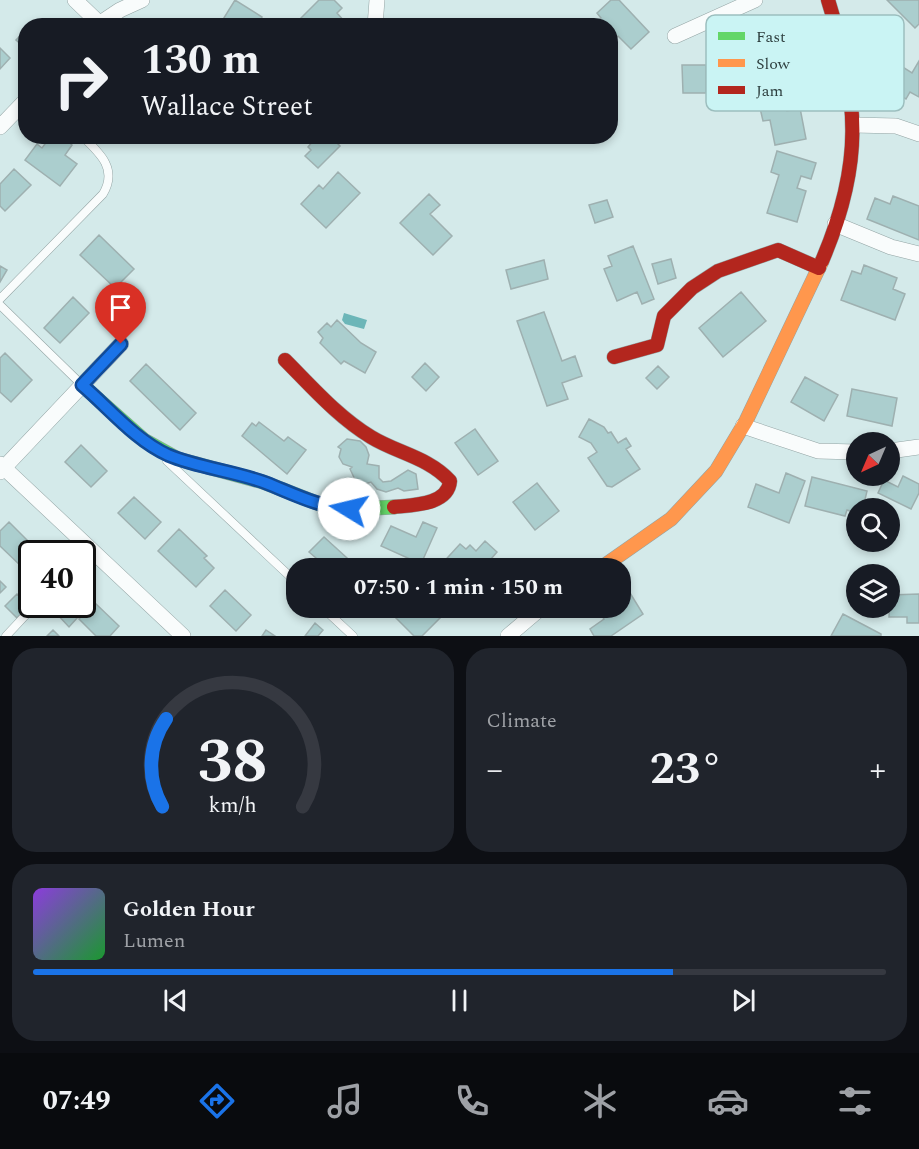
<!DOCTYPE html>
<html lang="en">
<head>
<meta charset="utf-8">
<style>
  :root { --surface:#171b24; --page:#20242c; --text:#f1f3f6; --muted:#9ea1a6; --line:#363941; --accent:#1a73e8 }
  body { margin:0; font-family:Spectral,serif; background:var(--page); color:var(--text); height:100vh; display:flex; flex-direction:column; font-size:22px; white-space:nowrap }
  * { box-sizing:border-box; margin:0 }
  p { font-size:20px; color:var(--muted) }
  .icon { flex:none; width:33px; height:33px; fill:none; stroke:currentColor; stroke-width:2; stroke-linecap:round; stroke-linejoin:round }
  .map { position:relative; height:636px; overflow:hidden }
  .sheet { display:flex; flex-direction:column; gap:12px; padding:12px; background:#0d0f14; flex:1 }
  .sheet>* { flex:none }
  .banner { position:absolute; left:18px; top:18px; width:600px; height:126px; border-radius:24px; box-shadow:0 3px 9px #0003; background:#171b24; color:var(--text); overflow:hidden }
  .needle { width:39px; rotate:224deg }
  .controls { position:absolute; left:846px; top:432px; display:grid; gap:12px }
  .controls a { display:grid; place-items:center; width:54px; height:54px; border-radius:50%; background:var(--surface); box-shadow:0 3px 9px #0003; font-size:30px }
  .speed { position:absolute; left:18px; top:540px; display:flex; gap:12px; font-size:30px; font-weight:700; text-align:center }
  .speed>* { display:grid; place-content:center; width:78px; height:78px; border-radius:50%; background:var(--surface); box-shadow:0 3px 9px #0003; line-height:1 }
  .speed .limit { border:3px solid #111; border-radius:9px; background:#fff; color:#111 }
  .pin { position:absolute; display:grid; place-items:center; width:51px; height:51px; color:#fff; margin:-62px -26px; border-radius:50% 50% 50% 0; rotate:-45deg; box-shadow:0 0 6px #0007 }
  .pin .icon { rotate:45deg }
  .me { position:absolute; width:66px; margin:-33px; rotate:279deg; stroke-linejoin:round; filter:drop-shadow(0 0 4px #0008) }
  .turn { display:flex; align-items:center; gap:21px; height:126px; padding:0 24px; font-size:27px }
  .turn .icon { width:78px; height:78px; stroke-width:2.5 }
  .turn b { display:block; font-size:42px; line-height:51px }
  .big { font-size:45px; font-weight:700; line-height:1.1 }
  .sheet .card { flex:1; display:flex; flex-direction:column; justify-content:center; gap:9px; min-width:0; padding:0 21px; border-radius:24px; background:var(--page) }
  .sheet .dial { align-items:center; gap:0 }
  .dial svg { height:156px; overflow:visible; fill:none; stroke:var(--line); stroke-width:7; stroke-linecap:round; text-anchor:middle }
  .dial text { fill:var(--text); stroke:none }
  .song { display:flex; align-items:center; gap:18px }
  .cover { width:72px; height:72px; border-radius:9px; background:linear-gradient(135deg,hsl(270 70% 55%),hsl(130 70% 35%)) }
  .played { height:6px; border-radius:3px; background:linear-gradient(90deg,var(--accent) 75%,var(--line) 75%) }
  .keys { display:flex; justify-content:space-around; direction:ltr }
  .heat { display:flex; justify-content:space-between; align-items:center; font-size:33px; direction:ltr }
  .sheet .tiles { flex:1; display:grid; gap:12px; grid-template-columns:1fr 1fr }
  .card:last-child { grid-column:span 2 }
  .trip { position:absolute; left:286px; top:558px; width:345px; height:60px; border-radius:24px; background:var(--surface); box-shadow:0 3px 9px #0003; font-weight:700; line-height:60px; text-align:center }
  .dock { display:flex; height:96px; justify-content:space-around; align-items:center; background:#090b0e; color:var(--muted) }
  .dock .icon { width:42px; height:42px }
  .dock .current { color:var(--accent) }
  .dock b { font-size:27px; color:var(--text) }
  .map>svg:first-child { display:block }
  .water { fill:#6cb6b8 }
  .building { fill:#abcece; stroke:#9eb0b0; stroke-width:1.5 }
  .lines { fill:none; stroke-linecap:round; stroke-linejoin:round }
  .lane-casing { stroke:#93a4a4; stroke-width:9 }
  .street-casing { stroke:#93a4a4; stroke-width:16 }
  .fast-casing { stroke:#93a4a4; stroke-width:15 }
  .slow-casing { stroke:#93a4a4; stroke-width:15 }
  .jam-casing { stroke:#93a4a4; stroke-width:15 }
  .lane { stroke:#f9fcfc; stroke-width:8 }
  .street { stroke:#f9fcfc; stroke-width:15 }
  .fast { stroke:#63d668; stroke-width:14 }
  .slow { stroke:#ff974d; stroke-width:14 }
  .jam { stroke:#b3261e; stroke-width:14 }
  .route-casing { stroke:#114b97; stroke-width:15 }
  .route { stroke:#1a73e8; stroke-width:10 }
  .key { fill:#caf4f4; stroke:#9cbebe; stroke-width:1.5 }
  .key-label { font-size:16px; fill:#2f4040 }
</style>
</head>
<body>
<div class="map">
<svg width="919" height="636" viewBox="0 0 919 636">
  <rect width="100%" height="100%" fill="#d4eaea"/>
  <path class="water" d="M344,313l23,7 -3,9 -19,-5 -3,-4z"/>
  <path class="building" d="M235,0l27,17 -5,9h-28l-7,-5z
    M319,0h15l8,8 -5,5 8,9 -3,4h-49z
    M611,0h8l30,32 -18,17 -13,-13 -8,7v-17h-17l8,-8 -4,-5z
    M887,0h32v24l-4,4z
    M26,30v19l-10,-9z
    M0,48l10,10 -10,11z
    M919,61v36l-9,-5 -4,7 -10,-6 -4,7 -14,-8 17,-30 17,11z
    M682,65h24v28h-23z
    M782,90l5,21 13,-3 6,31 -31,6 -5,-25 -7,1 -6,-26z
    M51,136h11l10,9 -7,10 12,9 -17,22 -35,-26 12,-16 5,4z
    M317,136h13l10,10 -22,22 -13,-12 6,-6 -3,-3z
    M777,151l39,12 -5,16 -10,-3 -4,12 9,3 -9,31 -30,-9 12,-38 -8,-3z
    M14,169l17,16 -26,26 -5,-5v-22z
    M338,172l22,21 -34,35 -25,-24 18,-19 4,4z
    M429,194l11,11 -10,9 22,22 -19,19 -33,-32z
    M893,196l26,10v34l-52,-21 8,-21 15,6z
    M607,200l6,17 -18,6 -6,-18z
    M99,235l35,34 -19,19 -35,-33z
    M633,246l21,53 -12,5 -5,-12 -20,9 -13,-32 8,-3 -4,-10z
    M671,259l5,19 -18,6 -6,-20z
    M544,260l4,19 -37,10 -5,-19z
    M864,265l33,13 -4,11 12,5 -10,26 -54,-20 11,-29 9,3z
    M0,266l7,4 -7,12z
    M741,292l25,29 -43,36 -24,-29z
    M73,297l16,16 -29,30 -16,-15z
    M544,312l18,49 13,-5 7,20 -20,7 6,16 -21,7 -30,-85z
    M337,320l24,23 15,9 -11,21 -21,-12 -3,3 -21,-21 3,-5 -5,-6 9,-9 4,4z
    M5,353l27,27 -21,22 -11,-10v-34z
    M425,363l14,14 -13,14 -14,-14z
    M146,364l50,49 -16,17 -50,-49z
    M658,366l11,11 -12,12 -11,-11z
    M805,377l33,18 -14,26 -33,-19z
    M852,389l45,9 -5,28 -45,-10z
    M589,419l15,8 4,6 3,-1 7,11 8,-5 5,8 -5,3 14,20 -28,18 -5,-1 -19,-28 9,-6 -6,-9 -12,-6z
    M259,422l25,19 4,-4 18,13 -19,24 -45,-38 10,-13 4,3z
    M475,429l23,32 -20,14 -23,-32z
    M347,439l13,2 6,6 3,8 -2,9 12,2v12l4,4 8,-1 17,-11 8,4 2,15 -14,2 -6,-3 -12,4 -9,-3 -6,-7 -13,4 -8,-17 2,-2 -9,-3 -4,-7 2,-8 -3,-2z
    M81,445l26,26 -16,16 -26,-25z
    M786,473l19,8 -16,42 -41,-16 8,-23 23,9z
    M903,476l16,8v9l-8,16 -33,-16 6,-13 14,7z
    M812,477l55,14 -4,17h-7v5l-9,-3 -2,6 -40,-10z
    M537,483l22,28 -24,19 -22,-28z
    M134,497l27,25 -16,17 -27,-26z
    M9,522l29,29 -6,3v3l-10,10 -22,-21v-15z
    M423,522l14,6 -16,36 -40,-18 10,-20 25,11z
    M179,529l28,27 -3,2 10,10 -18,19 -38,-36z
    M324,537l34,31h-42l-3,-7 3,-3 -7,-6z
    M485,541l12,11 -6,7 10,9h-26l-7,-6 -5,6h-25l22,-24 6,5 4,-4 6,6z
    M0,581l6,6 -6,6z
    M225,590l26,25 -15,16 -26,-25z
    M630,593l13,21 -32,22h-17l-4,-7 14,-10 -4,-6 8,-5h13v-9z
    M17,594l12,12 -12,12 -12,-12z
    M919,594v29h-12v-6h-18l1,-22z
    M95,603l24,23 -9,10h-14l-17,-17z
    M65,604l13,13 -9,10 -13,-14z
    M406,608h33l6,5 -23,23h-8l-18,-18z
    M843,614l38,20v2h-50z
    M315,623l8,7 -5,6h-13z
    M53,630l6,6h-12z
    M266,630l9,6h-13z"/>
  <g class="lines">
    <defs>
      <path id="lane" d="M0,299l103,-105c15,-25 -3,-41 -21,-58
        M0,305l81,79
        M167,461l130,122
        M323,608l30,28
        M6,636l30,-32"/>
      <path id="street" d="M75,0l24,23
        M96,26l24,-16 22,-10
        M375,26l2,-26
        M675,36l80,-36
        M854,125l42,1 23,8
        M0,127l26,-27
        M835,224l56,23 28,7
        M743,426l75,25 38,1
        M890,451l29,-4
        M0,464l183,172
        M0,472l121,-128
        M508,636l33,-28"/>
      <path id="fast" d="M82,385l62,55 34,19 85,23 59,23 34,4 38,-2"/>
      <path id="slow" d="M601,568l70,-49 45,-48 30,-50 76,-160"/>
      <path id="jam" d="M822,261c42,-98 37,-161 6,-261
        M614,357l43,-12 7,-29 28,-28 26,-17 60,-21 41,18
        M285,360c27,27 53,57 86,77 26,16 57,20 79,44 -2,24 -37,24 -56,26"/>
    </defs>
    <use href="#lane" class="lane-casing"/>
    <use href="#street" class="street-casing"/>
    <use href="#fast" class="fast-casing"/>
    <use href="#slow" class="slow-casing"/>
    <use href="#jam" class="jam-casing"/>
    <use href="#lane" class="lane"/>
    <use href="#street" class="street"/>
    <use href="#fast" class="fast"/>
    <use href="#slow" class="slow"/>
    <use href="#jam" class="jam"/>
  </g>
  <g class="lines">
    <defs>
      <path id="route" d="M121,344l-39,41c27,23 53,55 86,70 31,13 66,16 98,28 28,11 52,24 83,26"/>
    </defs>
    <use href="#route" class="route-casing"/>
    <use href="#route" class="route"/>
  </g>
  <rect x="706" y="15" width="198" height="96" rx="9" class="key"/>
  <rect x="718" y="32" width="27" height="8" fill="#63d668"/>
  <rect x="718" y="59" width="27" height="8" fill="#ff974d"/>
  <rect x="718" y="86" width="27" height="8" fill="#b3261e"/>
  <g class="key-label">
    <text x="756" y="42">Fast</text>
    <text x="756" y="69">Slow</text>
    <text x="756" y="96">Jam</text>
  </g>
</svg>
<div class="controls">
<a><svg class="needle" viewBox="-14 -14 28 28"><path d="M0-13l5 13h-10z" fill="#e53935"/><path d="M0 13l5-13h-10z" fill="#9ea1a6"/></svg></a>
<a><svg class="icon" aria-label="search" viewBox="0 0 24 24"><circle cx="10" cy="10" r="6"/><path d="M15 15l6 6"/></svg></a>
<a><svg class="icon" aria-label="layers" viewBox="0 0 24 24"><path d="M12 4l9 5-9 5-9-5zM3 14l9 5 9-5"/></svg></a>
</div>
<div class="speed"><div class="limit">40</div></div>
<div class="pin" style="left:121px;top:344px;background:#d93025"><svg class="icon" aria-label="arrive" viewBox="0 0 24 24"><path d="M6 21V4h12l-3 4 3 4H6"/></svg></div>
<svg class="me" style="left:349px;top:509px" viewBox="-20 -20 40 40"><circle r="19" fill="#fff"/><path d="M0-13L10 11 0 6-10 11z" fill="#1a73e8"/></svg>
<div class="trip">07:50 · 1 min · 150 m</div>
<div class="banner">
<div class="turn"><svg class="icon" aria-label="right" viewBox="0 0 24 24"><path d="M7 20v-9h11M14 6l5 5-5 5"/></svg><div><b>130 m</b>Wallace Street</div></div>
</div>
</div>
<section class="sheet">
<div class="tiles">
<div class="card dial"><svg viewBox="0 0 100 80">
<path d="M14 69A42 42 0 1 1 86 69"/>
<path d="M14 69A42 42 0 0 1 16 24" stroke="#1a73e8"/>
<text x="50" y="56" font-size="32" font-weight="700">38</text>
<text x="50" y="72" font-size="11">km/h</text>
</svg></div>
<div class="card"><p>Climate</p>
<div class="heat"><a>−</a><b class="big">23°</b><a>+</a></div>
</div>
<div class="card">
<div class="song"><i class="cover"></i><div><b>Golden Hour</b><p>Lumen</p></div></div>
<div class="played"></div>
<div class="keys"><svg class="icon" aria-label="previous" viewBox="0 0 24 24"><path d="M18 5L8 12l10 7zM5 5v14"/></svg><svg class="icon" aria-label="pause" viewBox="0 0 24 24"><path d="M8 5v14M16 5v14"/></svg><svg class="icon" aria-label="next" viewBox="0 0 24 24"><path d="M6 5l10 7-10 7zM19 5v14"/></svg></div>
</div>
</div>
</section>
<nav class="dock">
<b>07:49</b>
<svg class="icon current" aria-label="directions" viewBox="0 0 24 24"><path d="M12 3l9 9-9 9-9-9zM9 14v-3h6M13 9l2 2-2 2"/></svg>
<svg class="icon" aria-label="music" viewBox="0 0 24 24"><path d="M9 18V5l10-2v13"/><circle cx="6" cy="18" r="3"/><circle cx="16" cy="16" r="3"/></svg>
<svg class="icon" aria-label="phone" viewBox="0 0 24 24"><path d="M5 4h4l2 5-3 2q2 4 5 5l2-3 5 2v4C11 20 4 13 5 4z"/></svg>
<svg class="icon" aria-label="climate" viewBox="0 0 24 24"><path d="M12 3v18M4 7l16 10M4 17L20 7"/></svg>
<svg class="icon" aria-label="car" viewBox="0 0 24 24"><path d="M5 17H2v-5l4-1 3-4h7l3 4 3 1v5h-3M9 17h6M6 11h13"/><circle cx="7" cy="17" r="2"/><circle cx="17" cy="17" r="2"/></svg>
<svg class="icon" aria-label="filters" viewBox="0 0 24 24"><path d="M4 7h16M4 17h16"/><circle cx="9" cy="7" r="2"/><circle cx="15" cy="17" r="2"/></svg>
</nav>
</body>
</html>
